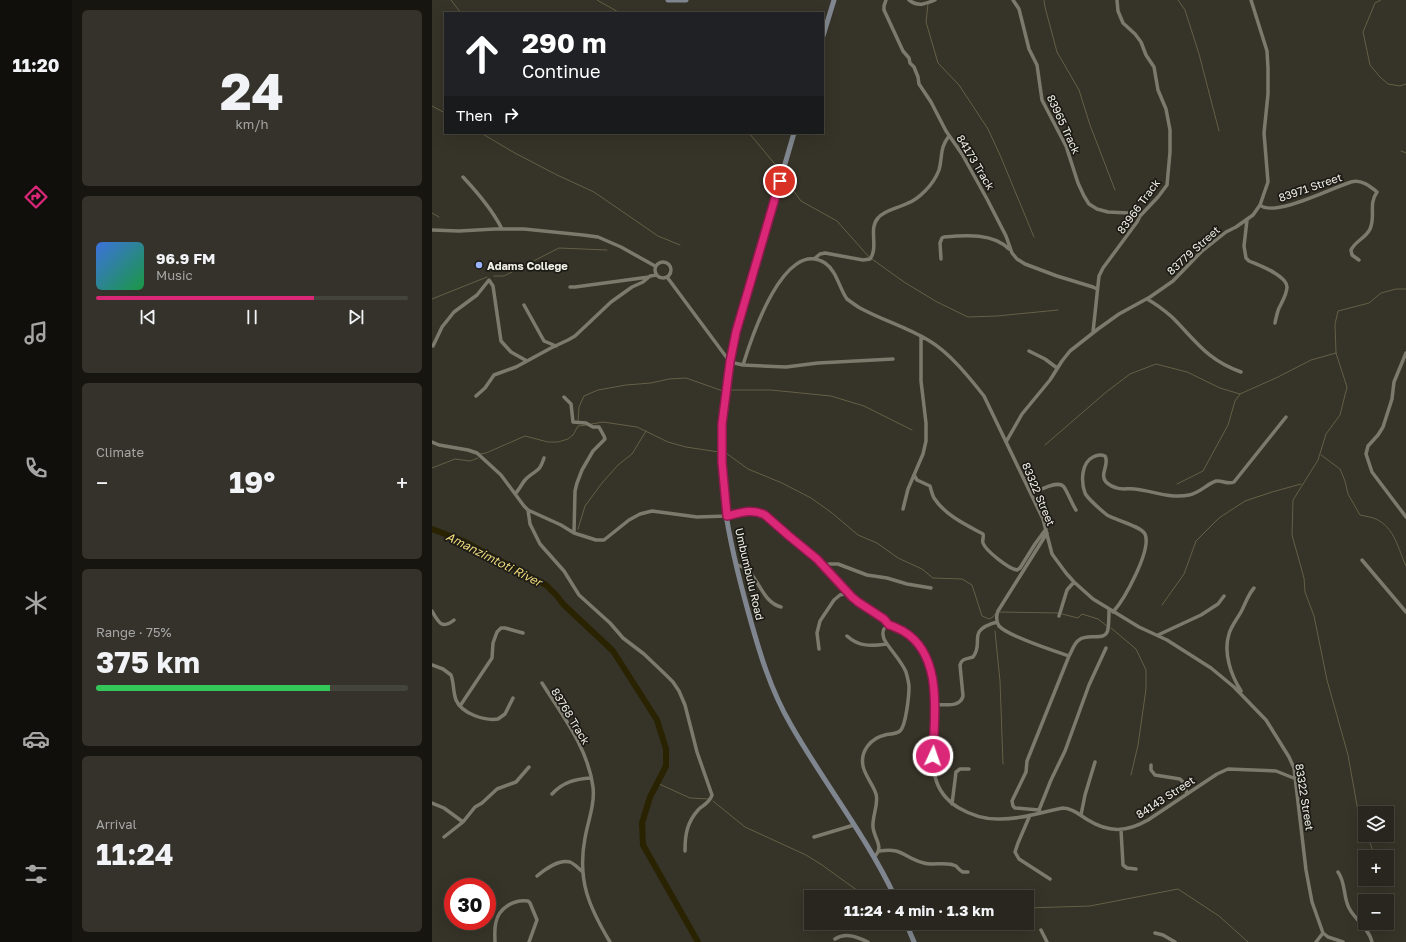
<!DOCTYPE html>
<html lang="en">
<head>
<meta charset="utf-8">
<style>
  :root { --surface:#28261e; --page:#34322b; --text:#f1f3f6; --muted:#a5a5a4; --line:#44433c; --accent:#db2777 }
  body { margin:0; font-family:"Golos Text",sans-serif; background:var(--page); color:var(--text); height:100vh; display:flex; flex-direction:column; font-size:15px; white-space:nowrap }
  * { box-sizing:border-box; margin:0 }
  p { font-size:13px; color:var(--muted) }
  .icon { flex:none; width:22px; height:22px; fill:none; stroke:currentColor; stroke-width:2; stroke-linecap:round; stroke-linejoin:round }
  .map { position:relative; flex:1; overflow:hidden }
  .details { display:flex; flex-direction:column; gap:10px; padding:10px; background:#161510; width:360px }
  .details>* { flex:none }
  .top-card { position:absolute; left:12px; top:12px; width:380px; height:122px; border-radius:0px; box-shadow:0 4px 16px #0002,0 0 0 1px var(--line); background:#202124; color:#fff; overflow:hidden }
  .buttons { position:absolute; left:926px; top:806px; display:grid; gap:8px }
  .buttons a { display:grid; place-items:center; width:36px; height:36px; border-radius:0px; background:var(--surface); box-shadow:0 4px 16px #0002,0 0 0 1px var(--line); font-size:20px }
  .speed { position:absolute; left:12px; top:878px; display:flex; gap:8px; font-size:20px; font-weight:700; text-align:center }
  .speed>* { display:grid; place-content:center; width:52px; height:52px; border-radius:50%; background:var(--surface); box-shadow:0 4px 16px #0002,0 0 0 1px var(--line); line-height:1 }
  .speed .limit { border:6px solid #d22; background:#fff; color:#111 }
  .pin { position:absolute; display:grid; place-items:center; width:34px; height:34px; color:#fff; margin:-17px; border:2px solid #fff; border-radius:50%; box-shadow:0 1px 4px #0007 }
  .me { position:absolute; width:44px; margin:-22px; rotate:3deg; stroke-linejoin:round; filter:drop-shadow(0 0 3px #0008) }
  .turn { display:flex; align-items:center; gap:14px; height:84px; padding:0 12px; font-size:18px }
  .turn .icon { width:52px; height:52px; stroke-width:2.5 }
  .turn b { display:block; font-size:28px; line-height:34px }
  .then { display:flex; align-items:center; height:38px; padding:0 12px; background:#0003; gap:8px; font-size:15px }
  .big { font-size:30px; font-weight:700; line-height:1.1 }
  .details .tile { flex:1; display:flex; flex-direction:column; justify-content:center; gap:6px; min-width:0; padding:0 14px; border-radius:6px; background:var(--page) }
  .details .dial { align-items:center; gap:0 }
  .dial b { font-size:52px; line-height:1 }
  .song { display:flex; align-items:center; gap:12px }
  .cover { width:48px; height:48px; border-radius:6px; background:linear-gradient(135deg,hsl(220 70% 55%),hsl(140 70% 35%)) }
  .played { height:4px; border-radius:2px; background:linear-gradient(90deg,var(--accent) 70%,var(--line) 70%) }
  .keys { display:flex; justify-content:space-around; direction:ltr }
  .heat { display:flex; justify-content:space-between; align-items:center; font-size:22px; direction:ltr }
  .charge { height:6px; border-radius:3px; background:linear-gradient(90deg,#34c759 75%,var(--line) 0) }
  .trip { position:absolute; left:372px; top:890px; width:230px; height:40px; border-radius:0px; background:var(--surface); box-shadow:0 4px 16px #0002,0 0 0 1px var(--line); font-weight:700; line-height:40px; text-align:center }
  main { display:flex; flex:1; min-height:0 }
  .tabs { display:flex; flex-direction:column; width:72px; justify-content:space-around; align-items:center; background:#100f0c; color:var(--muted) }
  .tabs .icon { width:28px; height:28px }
  .tabs .on { color:var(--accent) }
  .tabs b { font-size:18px; color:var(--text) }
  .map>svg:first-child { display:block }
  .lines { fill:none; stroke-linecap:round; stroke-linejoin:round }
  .stream { stroke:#656046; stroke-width:1 }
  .river { stroke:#2a2301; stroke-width:6 }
  .street { stroke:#7c7a6c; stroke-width:3.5 }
  .secondary { stroke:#80868f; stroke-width:5 }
  .route-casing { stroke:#8e194d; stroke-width:10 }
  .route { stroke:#db2777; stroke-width:7 }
  .poi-dot { fill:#99b5fd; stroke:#1c1b16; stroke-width:1.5 }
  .labels { text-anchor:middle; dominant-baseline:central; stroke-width:3.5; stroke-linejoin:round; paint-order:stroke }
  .street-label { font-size:11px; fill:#f0efe7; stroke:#1c1b16 }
  .poi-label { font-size:11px; font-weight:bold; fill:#f0efe7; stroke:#1c1b16; text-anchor:start }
  .water-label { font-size:12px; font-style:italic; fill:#edd87c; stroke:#1c1b16 }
</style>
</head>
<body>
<main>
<nav class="tabs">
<b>11:20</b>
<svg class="icon on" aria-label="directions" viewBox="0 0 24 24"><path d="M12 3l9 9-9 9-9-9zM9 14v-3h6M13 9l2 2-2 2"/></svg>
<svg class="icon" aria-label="music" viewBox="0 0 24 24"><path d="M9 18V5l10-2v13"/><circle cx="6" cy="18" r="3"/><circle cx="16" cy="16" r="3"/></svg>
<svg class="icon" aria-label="phone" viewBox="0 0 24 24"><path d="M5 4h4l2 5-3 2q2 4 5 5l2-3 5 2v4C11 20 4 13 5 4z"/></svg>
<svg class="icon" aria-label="climate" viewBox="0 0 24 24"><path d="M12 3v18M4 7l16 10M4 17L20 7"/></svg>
<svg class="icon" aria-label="car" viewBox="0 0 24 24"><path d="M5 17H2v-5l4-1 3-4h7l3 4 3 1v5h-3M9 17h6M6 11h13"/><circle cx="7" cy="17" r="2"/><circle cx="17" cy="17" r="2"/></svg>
<svg class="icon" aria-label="filters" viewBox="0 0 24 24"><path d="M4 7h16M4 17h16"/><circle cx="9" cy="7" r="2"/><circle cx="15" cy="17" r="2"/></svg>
</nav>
<section class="details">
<div class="tile dial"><b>24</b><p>km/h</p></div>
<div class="tile">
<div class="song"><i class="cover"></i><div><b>96.9 FM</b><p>Music</p></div></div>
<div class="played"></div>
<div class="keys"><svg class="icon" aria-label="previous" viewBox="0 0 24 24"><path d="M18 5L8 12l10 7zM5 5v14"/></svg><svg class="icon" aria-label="pause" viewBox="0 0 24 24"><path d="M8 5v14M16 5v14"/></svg><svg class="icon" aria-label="next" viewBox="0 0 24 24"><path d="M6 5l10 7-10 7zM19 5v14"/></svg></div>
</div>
<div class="tile"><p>Climate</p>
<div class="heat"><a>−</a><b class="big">19°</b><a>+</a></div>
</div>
<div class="tile"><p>Range · 75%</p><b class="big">375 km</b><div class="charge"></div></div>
<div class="tile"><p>Arrival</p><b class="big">11:24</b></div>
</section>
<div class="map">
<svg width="974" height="942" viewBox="0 0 974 942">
  <rect width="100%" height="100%" fill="#363328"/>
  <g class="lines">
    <path class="stream" d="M19,0l10,13
      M165,0l23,13
      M612,0l1,7 12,45 22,38 11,35 25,65
      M746,0l7,10 14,44 20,77
      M949,0l-6,3 -12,29 7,33 10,12 8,7 12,2 6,-2
      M496,4l-2,18 12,41 21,22 29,44 12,26 34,82
      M0,106l13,7
      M49,133l32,19 44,23 37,17 64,44 22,9
      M317,133l30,36
      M969,151l5,2
      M358,170l2,19 9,12 36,20 32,36
      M0,213l7,4
      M440,259l32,23 33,20 31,15 29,-1 61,-6
      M62,276h10l55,-28 48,2
      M0,299l55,-22
      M297,390h42l60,6 33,10 48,24
      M146,421l1,-14 5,-11 14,-6 28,-5 25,-2 18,-4 17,-1 37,13
      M159,424l12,-2 34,5 31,15 18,5 33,5
      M613,445l60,-52 25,-19 26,-10 31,8 33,16 20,6 38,-17 33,-17 25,-7
      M294,453l22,16 34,14 29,15 21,15 26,22 19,8 21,15 24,11 11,9 29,1 10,6 10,31 7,3 4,-2 2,-3
      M48,454l6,-1 39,-17 23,6h10l10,-3 5,-4 5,-9 9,-1
      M889,455l19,14 5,12 3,13 12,21c5,1 11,2 16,4 19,9 22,30 30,47
      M0,468l23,-9 15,2 8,-3
      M745,484l26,-13 25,-46 7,-24 5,-7
      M146,529l7,-23 17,-23 16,-18 14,-11 14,-23
      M730,605l22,-31 12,-33 23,-23 26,-17 27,-9 29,-8
      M568,612l58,1
      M630,614l16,4 4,-4 16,5 9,7
      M679,628l25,21 10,21v19l-8,56 -7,30
      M563,631l5,50 3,83
      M225,783l33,15 19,1
      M281,801l32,26 61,28 16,10 43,31 4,1
      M933,831l-6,-14 -11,-62 -21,-75 -13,-64 -9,-24 -1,-14 -12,-43 1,-35 25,-40 8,-26 14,-19 7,-28 -11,-34 -1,-29 3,-13 31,-8 12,-10 15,-4h10
      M935,835l6,16
      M471,894l28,3
      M445,897l12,-2
      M595,908l63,-2 88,-17 41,27 29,26"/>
    <path class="river" d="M0,529l29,11 85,45 11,11 6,8 50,47 44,69 9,29v17l-16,31 -8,26 1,22 55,97"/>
    <path class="street" d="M454,0l-2,6v4l19,41 6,7 1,5 4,4 4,10 1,7 12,18 15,29 16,23 25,45 19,37 6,17 5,6 8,5 32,12 36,11 4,2
      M477,0c9,7 16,4 26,0
      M581,0l6,9 10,40 8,16 5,35 24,46 12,37 6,13 5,8 8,5 11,3 21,1 11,3
      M31,177c15,16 29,32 39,52
      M828,205c14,13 74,-18 91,-23 10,-3 19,4 26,10 -9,13 -1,23 -7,37 -4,9 -15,12 -19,21l1,5 7,5
      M815,220l-3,26 2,12 3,3c9,4 38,14 38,26 0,7 -5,15 -8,21 -2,5 -3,10 -4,15
      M0,230l27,1 36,-2h29l59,6 15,2 23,10 34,19
      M382,259l6,-5 5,-1 38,7 7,-1c9,-12 -2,-30 8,-41 6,-8 21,-10 30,-15 6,-2 13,-8 17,-12 6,-6 11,-13 14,-21 4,-14 0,-21 10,-34
      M509,259l-1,-16 2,-5 2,-1c22,-2 49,-4 65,12
      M223 270a8 8 0 1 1 16 0a8 8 0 1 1-16 0Z
      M235,277l63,85 13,3c8,-26 41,-128 82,-102 12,8 14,25 22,36 4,3 8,6 13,9 22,12 46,19 68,32 21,12 41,37 56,56l59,123 9,35 14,19 8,9 19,17 46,28 28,13 44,28 23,19 32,33 23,37 5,11 12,102 6,32 11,31 5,4 15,5
      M138,287h5l74,-10
      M715,299c9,5 17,11 25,18 24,24 35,43 69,55
      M92,305l20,36 12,5
      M661,332l6,-56 4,-8 34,-46 3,-6 18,-19 9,-12 3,-33v-22l-4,-21 -8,-19 -4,-23 -8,-12 -5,-13 -6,-8 -12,-11 -5,-12 -1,-11
      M1,346l9,-19 12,-15 23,-17 12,-15 4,6 8,55 10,11 16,9
      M597,351l16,8 12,9
      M974,353l-12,29 -2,17 -9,28 -5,8 -10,11 -2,8 6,18 34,45
      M311,365l43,2 32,-4 75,-4
      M44,396l9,-8 9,-13 22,-8 35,-19 17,-8 7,-4 36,-34 21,-15 11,-5 7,-6 6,-1
      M132,397l7,7 2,18 13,1 7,4h6l5,9 1,3 -12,12 -11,19 -5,13 -2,8 -1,42
      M0,442l7,3 29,5 9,3 24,22 23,31 4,4 33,15 13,8 22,7h8l25,-20 11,-6 12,-3 45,6 30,-1 20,-5 14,2 56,46 41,43 26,17 5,6
      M574,442l16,-28 28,-34 12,-19 8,-10 28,-22 21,-15 31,-17 23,-16 28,-29 25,-20 10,-5 17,-12 7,-10 8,-23 -4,-49 4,-39v-26l-1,-17 -16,-51
      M482,475l3,5 13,6c1,4 2,8 4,12 11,17 32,27 49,36 1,3 -1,6 0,9 3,8 26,26 34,27l3,-2 15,-24 11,-15
      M83,494c5,-5 8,-13 12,-16 10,-9 12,-5 17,-20
      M599,494c7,-3 27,-15 33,-7 4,6 8,17 12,23
      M471,509l5,-20 15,-35 3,-13v-18l-5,-42v-44
      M96,510l2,14 10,20 24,27 15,24 31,28 13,15 21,16 22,21 7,7 6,9 6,14 12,47 15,43c-2,7 -8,10 -13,14 -12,13 -14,25 -14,42
      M615,533l-49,78c-2,5 -2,10 1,15 9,10 55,25 70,30
      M930,560l44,52
      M305,565c22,5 22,36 44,42
      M392,566l5,-2h9l29,11 20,3 20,6 24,4
      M0,611c6,11 10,19 22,9
      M681,612c11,-12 39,-62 32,-78 -4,-8 -30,-14 -38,-19 -5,-4 -20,-17 -22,-22 -4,-11 -4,-30 8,-36 4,-2 7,-3 12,-1 5,8 -6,18 1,26 3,3 7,5 11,6 5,2 12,0 18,1 18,2 36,10 54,6 11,-2 18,-11 27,-14 7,-1 11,4 18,1l52,-65
      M627,616l8,-26 7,-8
      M726,635l43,-20 17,-11 6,-8
      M415,636c12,11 24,10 40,8
      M387,649l-2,-16 3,-12 14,-21 6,-5 8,-2
      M0,665l11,4 8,6c3,8 2,17 5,25 6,14 29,21 42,19l7,-5 8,-16
      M110,683c20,32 46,65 51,104 2,17 -5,34 -8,51 -8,42 4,69 25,104
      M809,691c-10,-16 -18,-38 -12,-57 2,-8 9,-16 13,-24 4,-8 6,-15 12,-22
      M504,705c9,-1 24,3 27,-9l-3,-31c2,-7 7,-6 13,-8 12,-15 -8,-26 24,-35
      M28,706l32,-48 1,-15 4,-11 4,-4h4l18,5
      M719,765v5l4,5 25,4 4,4 3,11
      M120,794c11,-12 23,-15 39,-16
      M0,803l12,5 19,14
      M520,804l4,-32 4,-3h9
      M607,810l12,-30 14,-29 24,-66 17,-37
      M608,812l-1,-2 -24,-2 -2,-2 -1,-5 14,-29 1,-11 42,-105c3,-5 5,-13 10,-16 9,-8 27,3 29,-11 1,-7 1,-13 1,-20
      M598,815l-12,28 -3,9 4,7 31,20
      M649,815l4,-20 10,-33
      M689,830l2,35 4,3 9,1
      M12,837l19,-15 12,-15 7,-4 15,-14 19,-7 13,-15
      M382,837l40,-12
      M447,851c25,-4 24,7 45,12 9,3 23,-2 32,3 2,2 4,5 7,6h5
      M442,857c11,-10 0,-18 -1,-30 -1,-11 6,-23 3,-33 -3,-10 -11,-18 -13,-28 -3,-15 8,-28 22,-31 5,-1 11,-1 15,-4 6,-5 9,-36 9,-44 0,-5 -2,-11 -3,-15 -5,-12 -16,-22 -22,-33 -2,-6 -2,-11 5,-14 8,1 17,8 23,13 11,9 14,19 18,31 5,19 6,38 5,58 -2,32 -8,62 24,81 12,7 24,11 38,11 22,1 44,-7 66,-11 9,0 17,7 25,12 21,13 39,12 60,0l69,-46 11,-5 48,2 20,8
      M906,872c8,11 5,25 11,36 6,12 20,20 23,34
      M105,876c7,-6 22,-17 33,-14 5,2 9,7 13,10
      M609,930l6,12
      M723,933l8,2 12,7
      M403,939c11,-7 22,-2 33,3
      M63,942c0,-6 -1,-13 1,-20 3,-14 18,-23 32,-21l2,2 7,17 -8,22
      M884,942l7,-9"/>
    <path class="secondary" d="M236,0h18
      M391,36l11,-36
      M362,133l-58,199c-13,55 -18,113 -12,169 5,38 14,74 24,110 11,40 22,78 43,114 33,58 76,112 104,172
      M474,923l8,19"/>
  </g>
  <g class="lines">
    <defs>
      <path id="route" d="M348,181l-44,151 -6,30 -8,62v38l5,54c13,-3 25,-8 38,-1l24,21 28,23 35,38 6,5 26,17 5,6c5,1 9,4 14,6 41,24 31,85 30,125"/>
    </defs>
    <use href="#route" class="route-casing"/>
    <use href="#route" class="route"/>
  </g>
  <circle class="poi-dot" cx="47" cy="265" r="4"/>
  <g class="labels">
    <g class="street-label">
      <text transform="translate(632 124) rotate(65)">83965 Track</text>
      <text transform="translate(544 162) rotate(59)">84173 Track</text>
      <text transform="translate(878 187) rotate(-19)">83971 Street</text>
      <text transform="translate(706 206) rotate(-54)">83966 Track</text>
      <text transform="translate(761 250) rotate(-42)">83779 Street</text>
      <text transform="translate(607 494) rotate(67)">83322 Street</text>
      <text transform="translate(318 574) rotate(77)">Umbumbulu Road</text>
      <text transform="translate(139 716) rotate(59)">83768 Track</text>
      <text transform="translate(733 797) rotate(-33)">84143 Street</text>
      <text transform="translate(873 797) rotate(81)">83322 Street</text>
    </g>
    <g class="poi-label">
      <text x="55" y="265">Adams College</text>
    </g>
    <g class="water-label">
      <text transform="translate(62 559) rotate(27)">Amanzimtoti River</text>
    </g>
  </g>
</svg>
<div class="buttons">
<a><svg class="icon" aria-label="layers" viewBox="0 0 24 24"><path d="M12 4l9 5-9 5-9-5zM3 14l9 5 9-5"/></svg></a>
<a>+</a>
<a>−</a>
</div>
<div class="speed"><div class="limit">30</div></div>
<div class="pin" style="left:348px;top:181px;background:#d93025"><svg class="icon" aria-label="arrive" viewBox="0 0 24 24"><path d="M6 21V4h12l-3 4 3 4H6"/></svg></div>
<svg class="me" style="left:501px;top:756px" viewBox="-20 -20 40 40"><circle r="17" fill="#db2777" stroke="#fff" stroke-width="3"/><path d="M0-11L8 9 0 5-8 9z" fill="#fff"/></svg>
<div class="trip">11:24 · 4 min · 1.3 km</div>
<div class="top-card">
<div class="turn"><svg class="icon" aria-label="ahead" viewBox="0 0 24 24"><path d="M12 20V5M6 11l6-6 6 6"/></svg><div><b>290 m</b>Continue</div></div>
<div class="then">Then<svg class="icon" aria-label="right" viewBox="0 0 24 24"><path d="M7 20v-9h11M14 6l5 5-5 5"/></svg></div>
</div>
</div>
</main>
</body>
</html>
